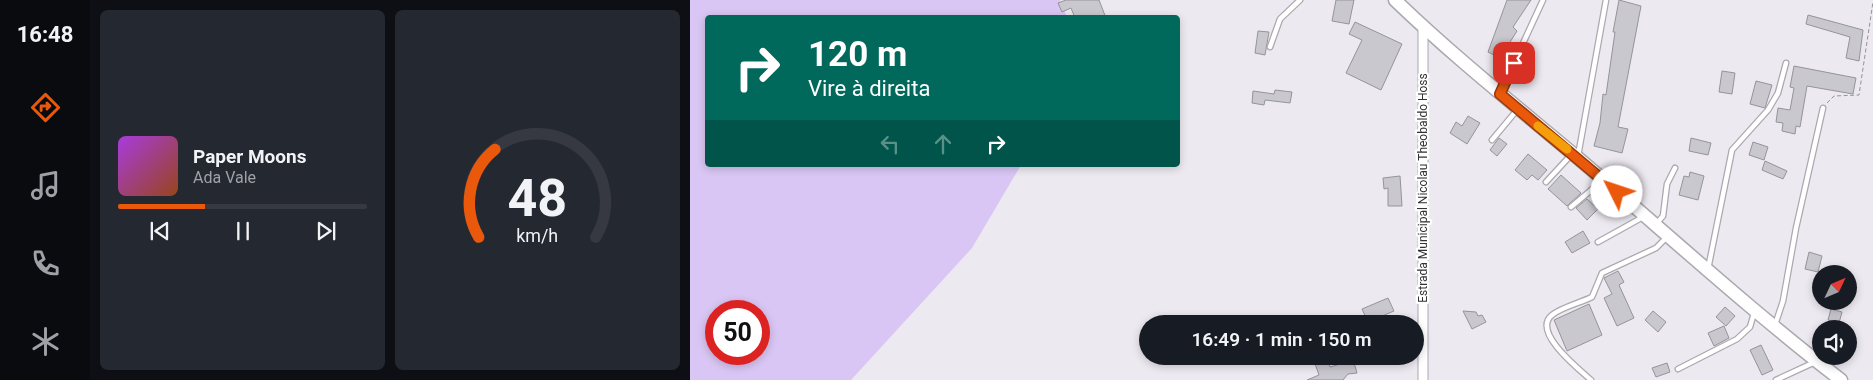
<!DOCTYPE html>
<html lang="pt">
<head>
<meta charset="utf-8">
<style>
  :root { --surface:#171b24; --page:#242831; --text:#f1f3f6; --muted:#9ea1a6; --line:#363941; --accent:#ea580c }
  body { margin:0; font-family:Roboto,sans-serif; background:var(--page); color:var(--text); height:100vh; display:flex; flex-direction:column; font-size:19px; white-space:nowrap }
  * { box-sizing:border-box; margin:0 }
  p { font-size:16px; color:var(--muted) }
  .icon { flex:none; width:28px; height:28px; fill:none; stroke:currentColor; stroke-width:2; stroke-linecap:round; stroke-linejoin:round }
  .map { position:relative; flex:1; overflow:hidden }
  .drawer { display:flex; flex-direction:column; gap:10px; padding:10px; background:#0d0f14; width:600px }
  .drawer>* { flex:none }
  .top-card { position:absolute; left:15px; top:15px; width:475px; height:152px; border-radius:5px; box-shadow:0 2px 8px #0003; background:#00695c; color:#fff; overflow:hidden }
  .needle { width:32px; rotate:46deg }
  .controls { position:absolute; left:1122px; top:265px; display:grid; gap:10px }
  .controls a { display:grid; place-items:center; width:45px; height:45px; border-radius:50%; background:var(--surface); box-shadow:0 2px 8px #0003; font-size:25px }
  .speed { position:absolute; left:15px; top:300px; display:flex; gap:10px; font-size:25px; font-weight:700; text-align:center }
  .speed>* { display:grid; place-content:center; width:65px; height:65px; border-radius:50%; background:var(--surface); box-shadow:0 2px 8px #0003; line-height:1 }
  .speed .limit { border:8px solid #d22; background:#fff; color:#111 }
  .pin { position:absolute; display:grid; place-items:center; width:42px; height:42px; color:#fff; margin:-21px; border-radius:10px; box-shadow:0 2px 8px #0006 }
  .me { position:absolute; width:55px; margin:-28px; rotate:311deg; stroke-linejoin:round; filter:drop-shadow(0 0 4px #0008) }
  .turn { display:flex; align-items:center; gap:18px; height:105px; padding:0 20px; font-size:22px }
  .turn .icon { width:65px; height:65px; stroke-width:2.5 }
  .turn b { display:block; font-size:35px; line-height:42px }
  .lanes { display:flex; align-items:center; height:48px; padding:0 20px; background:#0003; justify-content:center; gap:25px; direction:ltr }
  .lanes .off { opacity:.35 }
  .drawer .card { flex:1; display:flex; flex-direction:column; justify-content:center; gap:8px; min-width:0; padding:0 18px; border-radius:8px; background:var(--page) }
  .drawer .dial { align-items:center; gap:0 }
  .dial svg { height:130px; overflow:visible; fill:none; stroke:var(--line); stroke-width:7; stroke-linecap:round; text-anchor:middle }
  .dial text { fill:var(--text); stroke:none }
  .song { display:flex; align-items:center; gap:15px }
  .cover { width:60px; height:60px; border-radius:8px; background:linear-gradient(135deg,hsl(280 70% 55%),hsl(20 70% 35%)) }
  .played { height:5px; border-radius:2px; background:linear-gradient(90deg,var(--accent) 35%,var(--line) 35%) }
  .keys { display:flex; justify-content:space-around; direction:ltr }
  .drawer .tiles { flex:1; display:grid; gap:10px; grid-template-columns:repeat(2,1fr) }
  .trip { position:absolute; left:449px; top:315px; width:285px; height:50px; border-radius:25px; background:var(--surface); box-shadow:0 2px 8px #0003; font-weight:600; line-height:50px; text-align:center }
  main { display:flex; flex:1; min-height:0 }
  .tab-bar { display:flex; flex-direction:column; width:90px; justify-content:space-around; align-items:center; background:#090b0e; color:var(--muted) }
  .tab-bar .icon { width:35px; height:35px }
  .tab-bar .on { color:var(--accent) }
  .tab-bar b { font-size:22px; color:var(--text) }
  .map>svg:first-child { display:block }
  .green { fill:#d9c6f4; fill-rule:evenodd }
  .building { fill:#cac8cf; stroke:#96939a }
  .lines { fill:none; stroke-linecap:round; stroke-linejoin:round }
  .service-casing { stroke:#aba8af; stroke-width:7 }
  .minor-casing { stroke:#aba8af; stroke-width:11 }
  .secondary-casing { stroke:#aba8af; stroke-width:15 }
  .path { stroke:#949297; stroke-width:1; stroke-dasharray:4 2.5; stroke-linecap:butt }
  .service { stroke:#fff; stroke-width:4.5 }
  .minor { stroke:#fff; stroke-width:9 }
  .secondary { stroke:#fff; stroke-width:12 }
  .route-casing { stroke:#983908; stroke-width:12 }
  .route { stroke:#ea580c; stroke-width:9 }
  .slow { stroke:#f59e0b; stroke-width:9 }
  .labels { text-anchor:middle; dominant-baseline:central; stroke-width:4.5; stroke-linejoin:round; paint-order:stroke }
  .street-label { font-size:12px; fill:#323133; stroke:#fff }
</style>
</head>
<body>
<main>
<nav class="tab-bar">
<b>16:48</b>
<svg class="icon on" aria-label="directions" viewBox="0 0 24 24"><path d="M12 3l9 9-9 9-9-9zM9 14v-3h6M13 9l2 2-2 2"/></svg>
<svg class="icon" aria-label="music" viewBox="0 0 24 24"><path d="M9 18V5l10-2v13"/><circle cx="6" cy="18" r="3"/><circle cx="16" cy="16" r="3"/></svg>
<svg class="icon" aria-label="phone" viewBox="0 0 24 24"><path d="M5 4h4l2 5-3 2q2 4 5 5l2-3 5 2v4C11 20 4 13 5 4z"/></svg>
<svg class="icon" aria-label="climate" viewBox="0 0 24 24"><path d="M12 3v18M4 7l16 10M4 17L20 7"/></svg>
</nav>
<section class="drawer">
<div class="tiles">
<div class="card">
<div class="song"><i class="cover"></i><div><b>Paper Moons</b><p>Ada Vale</p></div></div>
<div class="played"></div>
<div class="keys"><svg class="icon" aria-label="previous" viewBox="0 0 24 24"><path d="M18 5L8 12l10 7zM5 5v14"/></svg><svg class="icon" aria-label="pause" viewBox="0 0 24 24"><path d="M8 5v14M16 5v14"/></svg><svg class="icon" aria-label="next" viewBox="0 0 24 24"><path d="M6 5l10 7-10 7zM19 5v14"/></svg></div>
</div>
<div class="card dial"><svg viewBox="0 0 100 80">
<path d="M14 69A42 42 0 1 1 86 69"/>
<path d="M14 69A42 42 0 0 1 24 15" stroke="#ea580c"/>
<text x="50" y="56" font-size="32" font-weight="700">48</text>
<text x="50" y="72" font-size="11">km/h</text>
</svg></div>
</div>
</section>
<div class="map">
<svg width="1183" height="380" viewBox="0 0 1183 380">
  <rect width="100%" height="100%" fill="#ece9f0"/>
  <path class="green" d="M0,0h370l7,17 -359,1v147h313l-49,83 -121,132h-161zM26,311h43v43h-43z"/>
  <path class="building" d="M376,0h33l7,18h-31l-4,-10 -9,4 -4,-9z
    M646,0h18l-5,24 -17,-3z
    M817,0h24l-18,27 4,4 -17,27 -12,-6z
    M929,0l22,6 -23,121 10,2 -6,24 -28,-7 6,-23 3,-29 3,1 9,-63h-2z
    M1118,15l55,15 -4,31 -13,-3 4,-21 -44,-13z
    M665,22l47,22 -21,46 -35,-17 16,-33 -13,-6z
    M568,31l11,1 -4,23 -10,-2z
    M1104,66l62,12 -3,16 -46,-8 -7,41 -4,-1 -1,8 -13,-3 1,-8 -7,-1 2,-14 12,2 4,-22 -4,-1z
    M1032,71l13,2 -3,21 -13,-2z
    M1066,81l16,4 -7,23 -15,-4z
    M585,90l17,2 -2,11 -25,-3 -1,5 -12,-2 1,-12 21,3z
    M778,116l12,7 -13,21 -17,-11 6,-11 6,4z
    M809,138l8,6 -10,12 -7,-6z
    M1001,138l20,5 -3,12 -19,-4z
    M1063,142l15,5 -4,13 -15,-5z
    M838,154l19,16 -9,10 -6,-5 -5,5 -12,-10z
    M1075,161l22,10 -4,8 -21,-9z
    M1000,172l14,4 -6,24 -19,-5 5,-19 5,1z
    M871,175l20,18 -14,13 -19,-17z
    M710,176l2,30h-14v-18l-4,1 -1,-11z
    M897,199l11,10 -11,11 -11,-12z
    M893,231l7,12 -18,10 -7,-11z
    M1119,252l13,4 -4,16 -13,-3z
    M928,271l6,11 -5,3 15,33 -17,8 -13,-28 8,-4 -8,-16z
    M698,298l6,13 -26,11 -6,-13z
    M899,304l13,31 -35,16 -13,-31z
    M1035,307l10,9 -9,10 -10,-9z
    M1141,309l11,3 -3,11 -11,-3z
    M773,311l13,1 2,4 4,-1 4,7 -14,7z
    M963,311l13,11 -8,10 -13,-12z
    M1034,326l5,12 -15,8 -6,-13z
    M1071,345l12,25 -11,5 -12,-25z
    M629,356h8l3,11 17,-5 -3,-6h8l5,17 -9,1 -5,6h-36l12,-5 -6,-17z
    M977,363l3,9 -14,5 -4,-9z"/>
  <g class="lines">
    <defs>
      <path id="service" d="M580,47l10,-28 20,-19
        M810,93l43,-93
        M802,140l25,-30
        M888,156l28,-156
        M856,182l25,-27
        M881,207l31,-26
        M966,224l7,-8 4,-32 8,-16
        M908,242l45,-25
        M1018,269l24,-119 36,-40 10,-17 8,-30
        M1085,325l8,-24 13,-73 27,-120
        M988,369l59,-30 13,-12 4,-14
        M901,380c-11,-10 -60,-48 -39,-65 10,-8 28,-12 40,-18l10,-24 54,-25 11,-11
        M1086,380l39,-18"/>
      <path id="minor" d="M733,27v353"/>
      <path id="secondary" d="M705,0c58,56 121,106 183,158 87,74 172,152 263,222"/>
    </defs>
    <use href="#service" class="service-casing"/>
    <use href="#minor" class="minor-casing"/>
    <use href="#secondary" class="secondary-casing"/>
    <path class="path" d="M1137,103l7,-7 25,-1 14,-93"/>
    <use href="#service" class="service"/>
    <use href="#minor" class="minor"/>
    <use href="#secondary" class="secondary"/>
  </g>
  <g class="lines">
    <defs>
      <path id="route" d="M824,63l-14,31 117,98"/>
    </defs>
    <use href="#route" class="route-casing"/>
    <use href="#route" class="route"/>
    <path class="slow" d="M848,126l29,23"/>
  </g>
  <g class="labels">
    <g class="street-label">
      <text transform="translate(733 188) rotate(-90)">Estrada Municipal Nicolau Theobaldo Hoss</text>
    </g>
  </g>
</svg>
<div class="controls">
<a><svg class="needle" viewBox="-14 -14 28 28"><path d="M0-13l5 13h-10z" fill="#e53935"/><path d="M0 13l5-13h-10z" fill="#9ea1a6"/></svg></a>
<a><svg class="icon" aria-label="sound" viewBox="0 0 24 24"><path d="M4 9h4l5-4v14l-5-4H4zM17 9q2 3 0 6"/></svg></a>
</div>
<div class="speed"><div class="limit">50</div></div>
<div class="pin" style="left:824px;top:63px;background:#d93025"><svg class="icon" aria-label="arrive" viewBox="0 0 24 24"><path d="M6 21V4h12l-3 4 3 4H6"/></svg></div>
<svg class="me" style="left:927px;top:192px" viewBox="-20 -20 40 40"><circle r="19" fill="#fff"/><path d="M0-13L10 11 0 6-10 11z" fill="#ea580c"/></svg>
<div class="trip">16:49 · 1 min · 150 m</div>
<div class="top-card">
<div class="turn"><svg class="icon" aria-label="right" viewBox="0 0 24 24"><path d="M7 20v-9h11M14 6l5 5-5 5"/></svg><div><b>120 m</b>Vire à direita</div></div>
<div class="lanes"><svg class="icon off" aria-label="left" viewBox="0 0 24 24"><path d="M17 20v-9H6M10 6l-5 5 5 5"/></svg><svg class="icon off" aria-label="ahead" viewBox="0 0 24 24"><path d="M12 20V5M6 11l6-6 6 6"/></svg><svg class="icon" aria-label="right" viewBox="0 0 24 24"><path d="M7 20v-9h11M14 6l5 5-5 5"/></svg></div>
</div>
</div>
</main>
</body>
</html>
